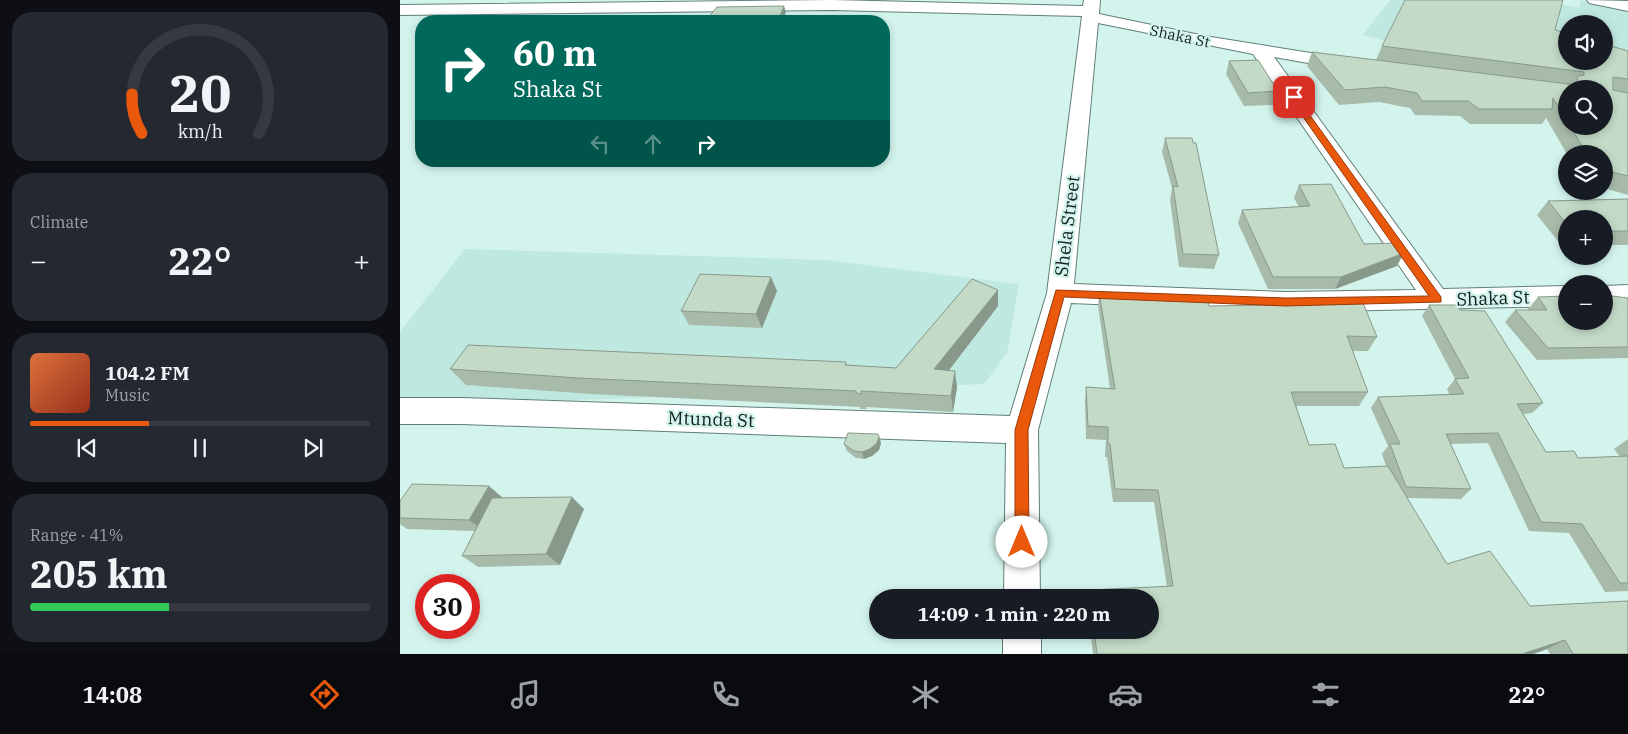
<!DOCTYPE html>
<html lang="en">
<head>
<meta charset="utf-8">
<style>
  :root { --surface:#171b24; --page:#242831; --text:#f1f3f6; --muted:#9ea1a6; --line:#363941; --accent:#ea580c }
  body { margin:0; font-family:"IBM Plex Serif",serif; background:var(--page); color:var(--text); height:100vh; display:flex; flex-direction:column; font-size:19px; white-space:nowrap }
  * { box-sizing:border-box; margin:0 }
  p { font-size:16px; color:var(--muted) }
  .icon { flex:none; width:28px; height:28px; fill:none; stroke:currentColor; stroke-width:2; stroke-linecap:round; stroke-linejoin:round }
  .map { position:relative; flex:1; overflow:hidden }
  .drawer { display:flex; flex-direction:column; gap:12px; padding:12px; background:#0d0f14; width:400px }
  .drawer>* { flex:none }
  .hud { position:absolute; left:15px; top:15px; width:475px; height:152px; border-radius:20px; box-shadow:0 2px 8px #0003; background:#00695c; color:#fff; overflow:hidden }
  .tools { position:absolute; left:1158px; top:15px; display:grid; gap:10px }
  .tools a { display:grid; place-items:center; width:55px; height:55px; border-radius:50%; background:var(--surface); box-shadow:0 2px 8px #0003; font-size:25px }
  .speed { position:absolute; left:15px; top:574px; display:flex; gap:10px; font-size:25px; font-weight:700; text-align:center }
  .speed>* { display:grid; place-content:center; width:65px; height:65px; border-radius:50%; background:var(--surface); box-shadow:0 2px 8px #0003; line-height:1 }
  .speed .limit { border:8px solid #d22; background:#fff; color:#111 }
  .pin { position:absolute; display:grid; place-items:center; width:42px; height:42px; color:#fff; margin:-21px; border-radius:10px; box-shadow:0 2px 8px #0006 }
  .me { position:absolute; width:55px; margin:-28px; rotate:0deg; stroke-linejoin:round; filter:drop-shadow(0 0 4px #0008) }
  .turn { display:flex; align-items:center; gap:18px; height:105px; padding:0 15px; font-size:22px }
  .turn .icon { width:65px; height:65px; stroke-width:2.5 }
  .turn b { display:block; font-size:35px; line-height:42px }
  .lanes { display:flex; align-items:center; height:48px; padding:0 15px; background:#0003; justify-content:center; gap:25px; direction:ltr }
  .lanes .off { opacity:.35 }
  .big { font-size:38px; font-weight:700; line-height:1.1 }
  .drawer .tile { flex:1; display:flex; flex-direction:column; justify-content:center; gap:8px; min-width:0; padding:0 18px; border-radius:20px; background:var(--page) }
  .drawer .dial { align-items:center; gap:0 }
  .dial svg { height:130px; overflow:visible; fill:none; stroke:var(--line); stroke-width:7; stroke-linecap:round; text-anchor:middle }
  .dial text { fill:var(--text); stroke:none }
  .song { display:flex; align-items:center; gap:15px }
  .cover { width:60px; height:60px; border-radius:8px; background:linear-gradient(135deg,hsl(20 70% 55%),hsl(10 70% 35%)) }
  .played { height:5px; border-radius:2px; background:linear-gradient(90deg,var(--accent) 35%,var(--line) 35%) }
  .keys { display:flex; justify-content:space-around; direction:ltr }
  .heat { display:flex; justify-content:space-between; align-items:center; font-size:28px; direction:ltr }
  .charge { height:8px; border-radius:4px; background:linear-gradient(90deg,#34c759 41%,var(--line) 0) }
  .trip { position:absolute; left:469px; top:589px; width:290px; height:50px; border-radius:25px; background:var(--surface); box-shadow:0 2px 8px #0003; font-weight:700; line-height:50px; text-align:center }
  .tabs { display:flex; height:80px; justify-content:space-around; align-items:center; background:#090b0e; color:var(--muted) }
  .tabs .icon { width:35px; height:35px }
  .tabs .on { color:var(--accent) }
  .tabs b { font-size:22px; color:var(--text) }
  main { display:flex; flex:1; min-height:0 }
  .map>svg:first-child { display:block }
  .built { fill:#bfe9e0; fill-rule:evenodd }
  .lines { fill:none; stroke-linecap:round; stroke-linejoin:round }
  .minor-casing { stroke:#617f79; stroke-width:2 }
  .minor { fill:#fff; fill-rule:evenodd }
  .wall { fill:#a8bbab; fill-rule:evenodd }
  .shaded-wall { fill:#88998b }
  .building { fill:#c3dac7; stroke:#88998b }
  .route { fill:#ea580c; stroke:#983908 }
  .labels { text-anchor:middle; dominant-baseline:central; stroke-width:4.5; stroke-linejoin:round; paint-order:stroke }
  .far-street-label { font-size:15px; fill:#14211e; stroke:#d3f4ed }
  .street-label { font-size:18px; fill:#14211e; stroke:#d3f4ed }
</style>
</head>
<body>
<main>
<section class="drawer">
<div class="tile dial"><svg viewBox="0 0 100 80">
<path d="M14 69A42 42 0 1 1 86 69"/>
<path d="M14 69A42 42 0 0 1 8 45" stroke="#ea580c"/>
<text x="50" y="56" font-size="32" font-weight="700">20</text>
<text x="50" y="72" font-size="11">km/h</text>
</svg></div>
<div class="tile"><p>Climate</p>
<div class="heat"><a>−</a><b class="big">22°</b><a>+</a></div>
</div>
<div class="tile">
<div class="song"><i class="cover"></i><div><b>104.2 FM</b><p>Music</p></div></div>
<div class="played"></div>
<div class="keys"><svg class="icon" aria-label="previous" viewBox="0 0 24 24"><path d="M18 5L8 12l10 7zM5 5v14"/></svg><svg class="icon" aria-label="pause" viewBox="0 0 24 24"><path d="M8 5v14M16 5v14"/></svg><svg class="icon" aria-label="next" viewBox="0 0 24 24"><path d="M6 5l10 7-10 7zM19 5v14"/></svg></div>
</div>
<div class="tile"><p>Range · 41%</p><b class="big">205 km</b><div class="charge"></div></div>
</section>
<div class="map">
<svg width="1228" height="654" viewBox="0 0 1228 654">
  <rect width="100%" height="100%" fill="#d3f4ed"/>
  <path class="built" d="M990,0h149l41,8v-8l48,9v87l-24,-7 -185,-39 -56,-15zM1166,24h38v37h-38z
    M65,249l361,11 193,24 -12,69 -23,31 -584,23v-75z"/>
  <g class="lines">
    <defs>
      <path id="minor" d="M432,0l251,6 1,-6h16l-1,14 106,22 149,24 3,4 -3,4 -6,2 -74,-13 169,232 123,-3v20l-280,6 -215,-9 -33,127 2,168h-36l2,-155 -544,-19h-62v-26h62l548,18 37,-123 35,-277 -250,-6 -432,5v-10zM698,23l155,31 163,236 -130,2 -212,-8z
        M1187,0l41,1v10l-39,-8z
        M1228,285v20l-24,-1v-18z
        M603,630h38v24h-38z"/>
    </defs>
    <use href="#minor" class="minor-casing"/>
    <use href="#minor" class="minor"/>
  </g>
  <path class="wall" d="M386,12l-4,9h-72l-1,-4z
    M1155,30l73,21v144l-24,-7v-34h-37l-21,-36 -4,6h-72l-10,-8 -45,-1 -5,-7 -31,-6 -40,3 -32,-39 5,-14 64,8 6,-14zM1166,89l38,37h-38z
    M829,61l49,30 -4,14 -30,1 -18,-32z
    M765,138l54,117 -5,14 -35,-2 -9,-67 2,-12 -10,-36z
    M899,185l65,59 33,22 -62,23h-67l-30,-66 4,-13 57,-3 -5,-9z
    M1228,199v46h-24v-26h-38v27h-4l-25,-31 11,-14z
    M598,290v16l-49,64 8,17 -4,25 -87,-5 1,2h-7v-2l-269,-13 -125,-9 -16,-16 396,-7 1,3 49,3z
    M377,291l-15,37 -73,-3 -8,-14z
    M699,292l110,14 63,-1 2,-5 103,37 -9,14h-16l16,41 -9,14h-63l13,39 35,23 42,-2 -4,-12 6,-8 -17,-38 7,-11 71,-3 -2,-5 8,-10 -33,-63 7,-11 31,5 83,93 -11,10 -9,1 23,38 32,6 42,-1 -6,-8 14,-10v152l-23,1 -36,-59 -40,-2 -41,-88 -37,1 20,45 -10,10 -54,-1 40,66 181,90h-78l-3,-5 -14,5h-440l-3,-24h60v-32h-62l1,-8 78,-3 -13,-85h-41l-6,-45h-2l1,-17 -20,-1 -1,-38 1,-14 24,2 -12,-83z
    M1138,297l90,1v60l-91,2 -32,-38 10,-12h13v-1z
    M481,443l-2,7 -7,6 -8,3 -8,-1 -9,-7 -3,-7z
    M103,498l81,11 -24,56 -82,2 -16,-11 13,-25 -68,-2 -7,-5v-23z"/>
  <path class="shaded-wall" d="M384,6l2,6 -4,9h-4z
    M1004,253l-7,13 -62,23 6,-12z
    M371,277l6,14 -15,37 -6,-14z
    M598,290v16l-61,80 -3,-17z
    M555,371l2,16 -4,25 -2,-16z
    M479,436l2,7 -2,7 -7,6 -8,3 -2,-7z
    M89,486l14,12 -19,33 -15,-11z
    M172,497l12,12 -24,56 -14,-11z
    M1165,640l-18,9 -14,5h-11z"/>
  <path class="building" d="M1005,0h158l-8,30 11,3v28h38v-17l24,7v28l-15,-2v13l15,3v83l-24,-6v-16h-17l-17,-28h34v-37h-38v31l-13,-22 -1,11h-73l-11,-8h-46l-5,-8 -32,-6 -40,3 -33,-38 264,33 2,-9 6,-1v-3l-202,-26z
    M384,6l-6,15 -56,-1 1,-3h-14l8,-10z
    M858,60l20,31 -30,2 -19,-32z
    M765,138h27l1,5h3l23,112 -36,-1 -10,-68 5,1z
    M931,184l33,60 33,-1 7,10 -63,24h-68l-31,-67 68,-4 -11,-21z
    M1228,199v32h-24v-12h-38v4l-18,-22z
    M300,274l71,3 -15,37 -75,-3z
    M572,279l26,11 -64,79 21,2 -4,25 -90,-5 1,3 -6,-1v-2l-278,-13 -128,-9 18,-24 378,17 -1,3 51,3z
    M699,292l108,4 2,10 66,-1 -1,-5 12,-1 75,-1 16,39 -30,-1 21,56h-77l18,53 26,-1 9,24 44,-2 59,98 43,-13 40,55 98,-5v53h-55l-8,-14 -43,14h-425l-3,-24h56v-32h-60l-1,-8 84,-4 -15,-96 -43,-1 -5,-45h-2v-17l-20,-1 -2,-39 29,2z
    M1204,295l24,3v49l-80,1 -33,-38h32l-9,-13 28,-1v25h38z
    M1029,305h28l3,5 25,1 58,92 -26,1 29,48 28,-1 4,7 50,-2v127h-8l-38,-59 -41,-2 -43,-89 -52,1 25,55 -65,-2 -16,-43h10l-22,-47 86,-3 -9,-15 14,-1z
    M448,433l30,1 1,2 -2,7 -7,6 -8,3 -8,-1 -10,-7z
    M12,484l77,2 -20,34 -69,-2v-17z
    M172,497l-26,57 -84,2 30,-58z"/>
  <path class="route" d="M891,96h5l145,201v5l-155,4 -222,-9 -36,133 1,112 -2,5 -5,2 -5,-2 -2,-5v-112l41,-140 230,8 143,-2 -140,-199z"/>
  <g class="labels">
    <g class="far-street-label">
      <text transform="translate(780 36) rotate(12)">Shaka St</text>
    </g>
    <g class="street-label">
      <text transform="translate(667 226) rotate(-83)">Shela Street</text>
      <text transform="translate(1093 298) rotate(-2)">Shaka St</text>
      <text transform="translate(311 419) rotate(2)">Mtunda St</text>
    </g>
  </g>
</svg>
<div class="tools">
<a><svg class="icon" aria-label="sound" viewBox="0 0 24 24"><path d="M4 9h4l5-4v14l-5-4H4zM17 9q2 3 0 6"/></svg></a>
<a><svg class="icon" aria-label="search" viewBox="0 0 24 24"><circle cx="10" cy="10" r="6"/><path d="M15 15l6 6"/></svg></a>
<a><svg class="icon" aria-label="layers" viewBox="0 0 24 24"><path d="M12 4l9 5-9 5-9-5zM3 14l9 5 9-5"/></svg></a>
<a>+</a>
<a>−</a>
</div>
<div class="speed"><div class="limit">30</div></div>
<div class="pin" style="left:894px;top:97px;background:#d93025"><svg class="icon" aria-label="arrive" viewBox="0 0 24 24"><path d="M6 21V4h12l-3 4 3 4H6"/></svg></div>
<svg class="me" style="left:622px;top:542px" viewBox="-20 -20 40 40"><circle r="19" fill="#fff"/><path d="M0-13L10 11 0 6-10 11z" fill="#ea580c"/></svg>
<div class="trip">14:09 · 1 min · 220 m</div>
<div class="hud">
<div class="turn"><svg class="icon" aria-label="right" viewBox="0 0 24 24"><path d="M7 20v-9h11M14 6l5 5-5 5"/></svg><div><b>60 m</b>Shaka St</div></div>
<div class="lanes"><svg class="icon off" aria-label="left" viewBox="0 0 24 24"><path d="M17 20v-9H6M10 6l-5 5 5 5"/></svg><svg class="icon off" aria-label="ahead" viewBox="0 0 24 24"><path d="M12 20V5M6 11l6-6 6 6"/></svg><svg class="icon" aria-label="right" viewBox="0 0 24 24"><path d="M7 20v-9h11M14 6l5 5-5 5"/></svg></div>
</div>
</div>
</main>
<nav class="tabs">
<b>14:08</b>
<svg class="icon on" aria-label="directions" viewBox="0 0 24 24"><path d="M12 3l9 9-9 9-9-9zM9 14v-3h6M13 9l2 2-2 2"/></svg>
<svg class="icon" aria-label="music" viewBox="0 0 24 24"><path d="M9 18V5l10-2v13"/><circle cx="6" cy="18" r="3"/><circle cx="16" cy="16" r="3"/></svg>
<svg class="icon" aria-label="phone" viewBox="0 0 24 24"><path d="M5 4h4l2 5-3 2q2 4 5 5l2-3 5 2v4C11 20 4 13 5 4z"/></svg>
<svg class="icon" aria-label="climate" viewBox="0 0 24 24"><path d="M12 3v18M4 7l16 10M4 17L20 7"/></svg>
<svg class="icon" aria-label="car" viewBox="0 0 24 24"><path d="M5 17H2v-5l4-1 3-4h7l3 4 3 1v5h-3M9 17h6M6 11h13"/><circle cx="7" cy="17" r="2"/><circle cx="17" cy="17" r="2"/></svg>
<svg class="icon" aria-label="filters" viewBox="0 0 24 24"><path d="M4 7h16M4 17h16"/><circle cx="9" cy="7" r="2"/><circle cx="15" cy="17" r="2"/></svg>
<b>22°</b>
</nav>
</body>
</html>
